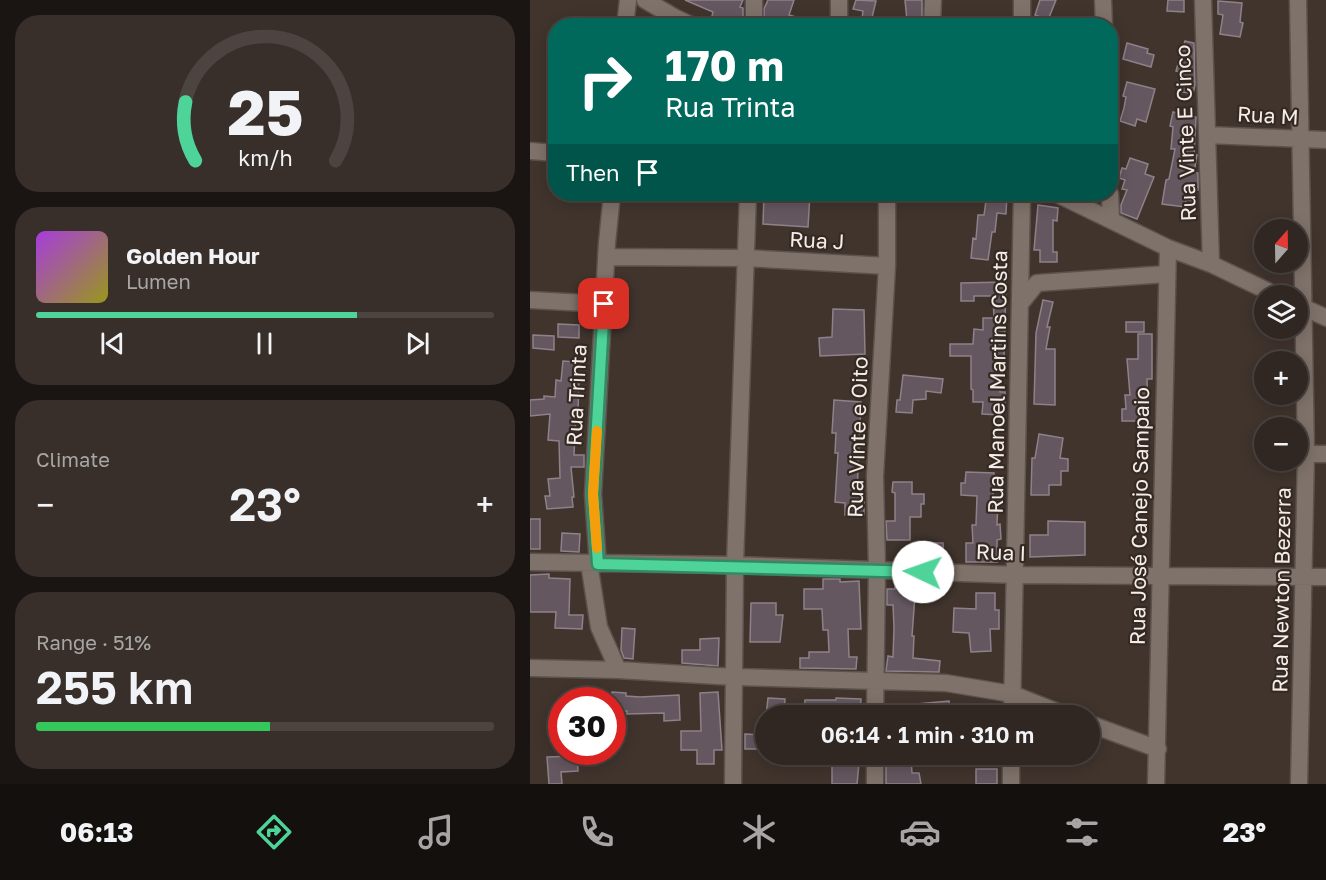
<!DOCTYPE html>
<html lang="en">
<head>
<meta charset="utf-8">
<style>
  :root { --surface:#302722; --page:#382f2a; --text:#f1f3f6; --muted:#a8a5a5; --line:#4b4440; --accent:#4ed399 }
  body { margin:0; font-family:"Golos Text",sans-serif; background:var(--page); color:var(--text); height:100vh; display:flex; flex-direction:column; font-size:22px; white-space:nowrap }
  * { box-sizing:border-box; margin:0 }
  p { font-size:20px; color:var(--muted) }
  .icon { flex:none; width:33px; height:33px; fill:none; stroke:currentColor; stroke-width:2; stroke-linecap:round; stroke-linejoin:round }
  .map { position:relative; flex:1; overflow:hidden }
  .panel { display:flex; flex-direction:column; gap:15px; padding:15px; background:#1a1513; width:530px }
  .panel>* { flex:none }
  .top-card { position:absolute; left:18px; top:18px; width:570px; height:183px; border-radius:24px; box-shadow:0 3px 15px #0003,0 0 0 2px var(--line); background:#00695c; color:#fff; overflow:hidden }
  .needle { width:39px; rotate:20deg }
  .fabs { position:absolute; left:724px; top:219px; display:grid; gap:12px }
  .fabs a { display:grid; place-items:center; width:54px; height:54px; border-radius:50%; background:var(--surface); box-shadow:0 3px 15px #0003,0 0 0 2px var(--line); font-size:30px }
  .speed { position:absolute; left:18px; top:687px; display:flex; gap:12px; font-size:30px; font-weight:700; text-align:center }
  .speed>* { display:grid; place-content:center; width:78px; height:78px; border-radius:50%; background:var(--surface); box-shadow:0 3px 15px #0003,0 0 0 2px var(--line); line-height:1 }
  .speed .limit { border:9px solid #d22; background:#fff; color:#111 }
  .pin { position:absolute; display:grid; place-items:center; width:51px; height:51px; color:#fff; margin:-26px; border-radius:12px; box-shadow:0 3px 9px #0006 }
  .me { position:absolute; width:66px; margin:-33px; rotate:273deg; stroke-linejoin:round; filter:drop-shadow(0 0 4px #0008) }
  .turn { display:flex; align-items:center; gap:21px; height:126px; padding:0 18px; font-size:27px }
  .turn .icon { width:78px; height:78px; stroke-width:2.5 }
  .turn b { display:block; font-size:42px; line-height:51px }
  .then { display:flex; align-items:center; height:57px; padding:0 18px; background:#0003; gap:12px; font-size:22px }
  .big { font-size:45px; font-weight:600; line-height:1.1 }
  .panel .tile { flex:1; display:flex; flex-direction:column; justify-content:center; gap:9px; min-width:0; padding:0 21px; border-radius:24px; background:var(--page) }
  .panel .dial { align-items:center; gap:0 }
  .dial svg { height:156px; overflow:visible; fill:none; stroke:var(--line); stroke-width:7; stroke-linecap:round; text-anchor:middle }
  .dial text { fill:var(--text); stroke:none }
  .song { display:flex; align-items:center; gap:18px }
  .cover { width:72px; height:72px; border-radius:9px; background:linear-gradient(135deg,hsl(280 70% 55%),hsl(60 70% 35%)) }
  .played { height:6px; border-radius:3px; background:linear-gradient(90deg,var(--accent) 70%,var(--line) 70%) }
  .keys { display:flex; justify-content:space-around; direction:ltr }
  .heat { display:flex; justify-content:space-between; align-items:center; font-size:33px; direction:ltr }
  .charge { height:9px; border-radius:4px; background:linear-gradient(90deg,#34c759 51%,var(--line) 0) }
  .trip { position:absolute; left:225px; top:705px; width:345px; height:60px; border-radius:30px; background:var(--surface); box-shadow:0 3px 15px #0003,0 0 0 2px var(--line); font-weight:600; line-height:60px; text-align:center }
  .tabs { display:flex; height:96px; justify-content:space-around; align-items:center; background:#13100e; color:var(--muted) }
  .tabs .icon { width:42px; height:42px }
  .tabs .on { color:var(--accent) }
  .tabs b { font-size:27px; color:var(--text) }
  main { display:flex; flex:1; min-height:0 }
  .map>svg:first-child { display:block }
  .building { fill:#64575f; stroke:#8f818a; stroke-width:1.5 }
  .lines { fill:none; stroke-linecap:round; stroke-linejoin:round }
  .minor-casing { stroke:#5c524c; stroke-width:19 }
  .minor { stroke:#7f726a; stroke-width:16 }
  .route-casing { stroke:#338963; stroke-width:15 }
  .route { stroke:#4ed399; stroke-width:10 }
  .slow { stroke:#f59e0b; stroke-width:10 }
  .labels { text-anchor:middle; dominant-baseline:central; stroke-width:4.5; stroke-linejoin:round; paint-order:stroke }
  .street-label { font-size:21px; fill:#f5ede8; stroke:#352a23 }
</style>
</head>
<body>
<main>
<section class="panel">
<div class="tile dial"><svg viewBox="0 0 100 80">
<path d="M14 69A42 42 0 1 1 86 69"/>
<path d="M14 69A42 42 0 0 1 9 39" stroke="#4ed399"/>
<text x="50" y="56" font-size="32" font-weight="700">25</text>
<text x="50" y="72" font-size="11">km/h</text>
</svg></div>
<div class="tile">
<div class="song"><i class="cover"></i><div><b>Golden Hour</b><p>Lumen</p></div></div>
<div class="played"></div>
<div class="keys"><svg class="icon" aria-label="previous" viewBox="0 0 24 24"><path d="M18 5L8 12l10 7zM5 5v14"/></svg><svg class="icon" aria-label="pause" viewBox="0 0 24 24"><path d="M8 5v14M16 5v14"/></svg><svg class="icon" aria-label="next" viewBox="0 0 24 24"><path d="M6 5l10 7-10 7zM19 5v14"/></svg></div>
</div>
<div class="tile"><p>Climate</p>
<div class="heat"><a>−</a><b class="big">23°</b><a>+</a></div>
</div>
<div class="tile"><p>Range · 51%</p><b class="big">255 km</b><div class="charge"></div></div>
</section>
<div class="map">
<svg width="797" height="784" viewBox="0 0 797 784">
  <rect width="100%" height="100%" fill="#40342d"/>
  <path class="building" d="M155,0h58l-3,7 3,1v18l-33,-2 3,-12z
    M238,0h26l-5,15 7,2 -3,9 -29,-2v-15z
    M326,0l20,1 -6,25h-9l2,-15 -10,-2z
    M375,0h17v20l-15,1z
    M510,0h16l-8,20 -13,-5z
    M638,0h16v12l-17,-1z
    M688,1l24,2 -2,19 3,1 -3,14 -20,-3 3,-19 -5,-1z
    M655,41l9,2 1,42 -2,9 -16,-3 3,-19 -4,-1z
    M597,43l21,6 -1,4 7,2 -3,12 -28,-8z
    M597,82l28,7 -9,33 -9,-3 -2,7 -15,-5 4,-13 2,-11 -3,-1z
    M643,112l23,5 -2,38h3l-3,17 4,1v17h-5l-1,11 -6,-1 -1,7 -23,-3 4,-24 3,-1 6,-30h-4l2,-22 -3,-1z
    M600,158l18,6 -3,10 9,3 -17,42 -16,-6v-8l6,-15 -5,-1 3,-9 -6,-2 3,-10 4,1z
    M234,194h46l-2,33 -45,-3z
    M462,194h15l-1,20 -9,-1 -2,19h-3l-4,28 -17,-2 2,-20 3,1 2,-24h6l2,-14 5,1z
    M508,205l20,3 -1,13 -4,-1v32h4v10h-17v-12h-6z
    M476,282l-2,75h-4v35h5v10h-3l-1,13 -19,-1 1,-12h-10v-12l-2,-1v-33h-21v-12h23l1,-15 9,1v-12h11l-1,-22h-19v5h-13v-18z
    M513,300l10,2 -6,25h3l-4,22h9v56l-21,-1 2,-71z
    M303,309l31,1 1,44 -45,2 -1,-18 13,-1z
    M596,322h18v10h-18z
    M28,324l21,1v13l-21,-1z
    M608,334h14v45h-5l1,42h-26v-12h4l-1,-14h5l-3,-36h11z
    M3,335l21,1v14l-21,-2z
    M33,361l13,1 -1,19h4l-1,31h-2l-2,43h10v12h-13l3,30h-2l1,10 -26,2 -2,-13h5l-2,-17 12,-1 -1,-37 -11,-1 2,-26 -20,2v-16l14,-1v-3l11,1 1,-17 5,1z
    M373,375l40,4 -2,14 -15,-2v8l-13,1 -1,13 -16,-1 1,-12h3z
    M304,400l27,2 -4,92h7v21h-19v-12l-10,-1 3,-49h-3l1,-20h-4z
    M509,434l24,4 -3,20 8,1v12h-7v14h-12v10h-18l1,-37h3z
    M436,472l28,1 -1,26h5l-1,26 3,-1 1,15 -4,1v22h-31v-19h7l-1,-18h4l1,-29 -16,-1v-12h4z
    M363,482h19v12h12v10h-3v13h-11v23h-23l-1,-19h9v-28l-3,-1z
    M0,519h10v30h-10z
    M518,521l37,1v33l-55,2v-22h18z
    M32,533l18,1 -1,18 -18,-1z
    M401,543h12l1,19 -13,-1z
    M19,574v4l21,1 -1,36h14l-1,14 -27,-1 1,-16h-26v-37z
    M293,579h17v3l19,-1 2,48h-13l1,28h8l-1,12 -56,-1v-10h9v-6h20l-1,-22h-5l-1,-21h-18v-20h19z
    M365,583h48v12h-28l-3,41h2l-1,22 27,3 -1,11 -53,-1 2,-15 5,1 1,-29 -1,-23h-6v-16h8z
    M446,593h19v17h4v19h-9l1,22 -20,1 -2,-19 -16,-1 1,-24 22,1z
    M221,603h25v12h7l-3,27h-30z
    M92,628l13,1 -2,30 -9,-1 -3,-8z
    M189,638l-1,28 -36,-3v-13h18v-11z
    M82,692l14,1v3l14,1 39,-2 1,25 -16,1v-8l-37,1v-3h-15z
    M188,692l4,58h-8v14h-17v-14h-16v-19h20l-1,-38z
    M238,698l17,1 -1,17h-18z
    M306,698l25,1 -1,17h-56l1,-16h31z
    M419,701l1,15h-45v-11z
    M215,734l21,1v14h-21z
    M307,754h23l-3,30h-25v-28h5z
    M356,754h12v3h13l1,16h7l2,11h-35z
    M47,756l1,15 -17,1 1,12h-13l-2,-27z
    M446,769h21v15h-21z"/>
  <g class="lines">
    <defs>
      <path id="minor" d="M115,0l29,17 19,9
        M492,0v26
        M573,0l1,26
        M673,0l8,264
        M768,0l8,454 -7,330
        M95,26l3,-26
        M224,26v-26
        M309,26v-26
        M402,26l1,-26
        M678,135l119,5
        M0,151l26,2
        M527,194l111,54 43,16 67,32
        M580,194l1,26
        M76,257l140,1 141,8
        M0,300l74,4
        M490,304l17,-21 130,-9
        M768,305l29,13
        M776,454h21
        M0,562l205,3 281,10 311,2
        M59,563l10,64 19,43
        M68,564l-5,-70 14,-251 5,-49
        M0,668l88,2 116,7 212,6 66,11 56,22
        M345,716l2,-147 -2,-93 12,-210v-72
        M482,716l10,-522
        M560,724l68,25
        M345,754v30
        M203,784l2,-219 13,-371
        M481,784v-30
        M626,784l12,-536"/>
    </defs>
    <use href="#minor" class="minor-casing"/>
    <use href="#minor" class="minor"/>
  </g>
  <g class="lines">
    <defs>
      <path id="route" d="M74,304l-11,190 5,70 325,8"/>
    </defs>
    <use href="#route" class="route-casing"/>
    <use href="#route" class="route"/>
    <path class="slow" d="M67,431l-4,63 4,54"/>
  </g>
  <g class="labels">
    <g class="street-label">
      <text transform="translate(738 115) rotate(3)">Rua M</text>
      <text transform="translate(655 133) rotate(-92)">Rua Vinte E Cinco</text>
      <text transform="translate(287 240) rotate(3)">Rua J</text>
      <text transform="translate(467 382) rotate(-89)">Rua Manoel Martins Costa</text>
      <text transform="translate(46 395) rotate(-87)">Rua Trinta</text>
      <text transform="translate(327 437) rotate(-88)">Rua Vinte e Oito</text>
      <text transform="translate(609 516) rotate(-89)">Rua José Canejo Sampaio</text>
      <text transform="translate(471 552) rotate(2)">Rua I</text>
      <text transform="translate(751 590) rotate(-89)">Rua Newton Bezerra</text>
    </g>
  </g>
</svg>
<div class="fabs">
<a><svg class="needle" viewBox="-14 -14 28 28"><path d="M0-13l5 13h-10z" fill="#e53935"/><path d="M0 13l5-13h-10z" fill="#a8a5a5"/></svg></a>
<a><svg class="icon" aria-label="layers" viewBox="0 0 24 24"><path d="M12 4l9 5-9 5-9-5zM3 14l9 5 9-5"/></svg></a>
<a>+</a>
<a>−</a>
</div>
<div class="speed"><div class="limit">30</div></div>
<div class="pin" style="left:74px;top:304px;background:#d93025"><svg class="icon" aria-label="arrive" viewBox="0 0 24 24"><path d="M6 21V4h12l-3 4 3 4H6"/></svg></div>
<svg class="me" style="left:393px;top:572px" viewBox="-20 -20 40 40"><circle r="19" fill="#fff"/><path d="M0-13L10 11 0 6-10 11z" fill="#4ed399"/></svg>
<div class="trip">06:14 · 1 min · 310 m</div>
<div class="top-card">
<div class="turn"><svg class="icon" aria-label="right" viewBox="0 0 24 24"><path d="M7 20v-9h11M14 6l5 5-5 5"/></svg><div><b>170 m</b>Rua Trinta</div></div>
<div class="then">Then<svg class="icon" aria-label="arrive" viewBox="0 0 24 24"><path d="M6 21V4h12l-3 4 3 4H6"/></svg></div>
</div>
</div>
</main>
<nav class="tabs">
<b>06:13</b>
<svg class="icon on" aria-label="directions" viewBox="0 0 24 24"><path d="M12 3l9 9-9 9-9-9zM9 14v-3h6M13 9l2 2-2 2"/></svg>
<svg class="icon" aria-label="music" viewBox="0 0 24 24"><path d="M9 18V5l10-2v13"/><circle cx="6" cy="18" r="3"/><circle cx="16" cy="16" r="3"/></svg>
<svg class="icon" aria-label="phone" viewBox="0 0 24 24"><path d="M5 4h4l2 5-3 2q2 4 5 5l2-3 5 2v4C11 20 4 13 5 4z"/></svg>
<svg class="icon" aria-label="climate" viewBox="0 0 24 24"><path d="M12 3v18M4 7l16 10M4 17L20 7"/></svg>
<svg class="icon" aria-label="car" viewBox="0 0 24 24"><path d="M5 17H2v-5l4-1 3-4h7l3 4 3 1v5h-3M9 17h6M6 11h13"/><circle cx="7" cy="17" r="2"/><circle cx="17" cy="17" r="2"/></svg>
<svg class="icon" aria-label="filters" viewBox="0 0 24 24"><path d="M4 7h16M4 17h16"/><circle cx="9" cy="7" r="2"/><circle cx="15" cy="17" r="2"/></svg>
<b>23°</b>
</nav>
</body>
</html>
